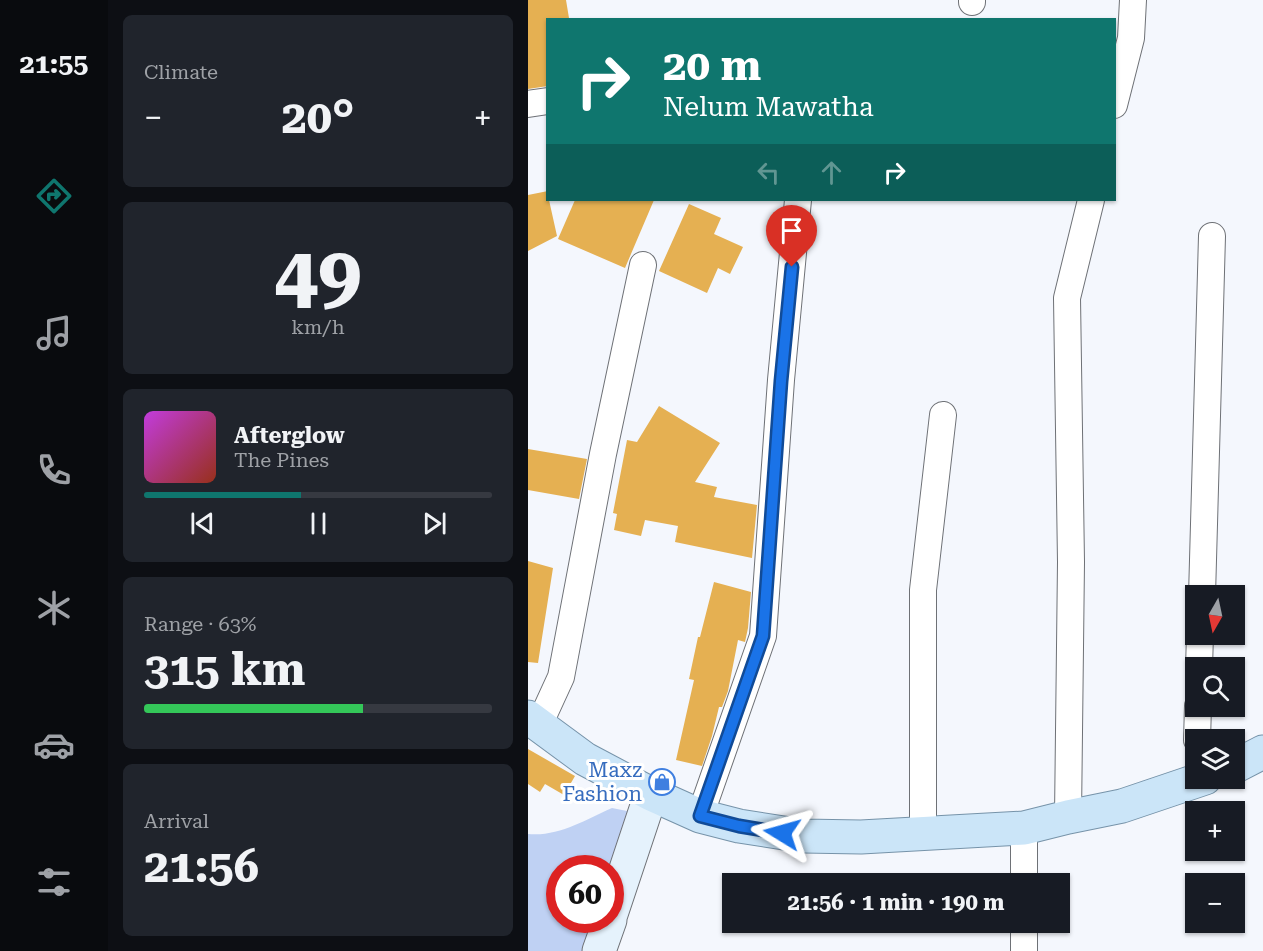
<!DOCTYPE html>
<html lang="en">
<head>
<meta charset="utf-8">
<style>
  :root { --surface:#171b24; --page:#20242c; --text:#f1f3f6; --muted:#9ea1a6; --line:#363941; --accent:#0f766e }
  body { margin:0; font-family:"Roboto Serif",serif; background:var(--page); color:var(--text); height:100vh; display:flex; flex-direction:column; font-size:22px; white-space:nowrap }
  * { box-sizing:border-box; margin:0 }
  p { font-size:20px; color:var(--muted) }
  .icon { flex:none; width:33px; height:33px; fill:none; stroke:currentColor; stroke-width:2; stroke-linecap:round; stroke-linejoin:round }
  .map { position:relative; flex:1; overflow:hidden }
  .details { display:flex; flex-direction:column; gap:15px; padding:15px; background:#0d0f14; width:420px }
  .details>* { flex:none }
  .banner { position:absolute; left:18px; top:18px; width:570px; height:183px; border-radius:0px; box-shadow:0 2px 4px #0004; background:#0f766e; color:#fff; overflow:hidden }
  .needle { width:39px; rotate:189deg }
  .controls { position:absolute; left:657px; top:585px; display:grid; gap:12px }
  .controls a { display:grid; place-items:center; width:60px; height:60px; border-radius:0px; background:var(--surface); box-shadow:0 2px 4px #0004; font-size:30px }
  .speed { position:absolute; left:18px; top:855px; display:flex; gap:12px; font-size:30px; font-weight:700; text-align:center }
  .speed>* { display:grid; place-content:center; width:78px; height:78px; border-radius:50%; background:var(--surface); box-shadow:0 2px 4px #0004; line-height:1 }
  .speed .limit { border:9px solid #d22; background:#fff; color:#111 }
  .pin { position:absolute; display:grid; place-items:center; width:51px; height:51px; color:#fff; margin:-62px -26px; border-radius:50% 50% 50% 0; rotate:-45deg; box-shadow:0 0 6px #0007 }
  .pin .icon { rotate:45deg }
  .me { position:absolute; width:66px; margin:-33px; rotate:278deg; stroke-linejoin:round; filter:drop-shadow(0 0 4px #0008) }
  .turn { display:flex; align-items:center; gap:21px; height:126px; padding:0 18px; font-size:27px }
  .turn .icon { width:78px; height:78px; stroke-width:2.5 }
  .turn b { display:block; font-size:42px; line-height:51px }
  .lanes { display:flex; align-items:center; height:57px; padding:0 18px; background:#0003; justify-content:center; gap:30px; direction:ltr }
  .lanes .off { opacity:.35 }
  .big { font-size:45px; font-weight:700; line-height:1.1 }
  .details .card { flex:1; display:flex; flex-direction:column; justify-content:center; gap:9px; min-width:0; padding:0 21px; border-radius:9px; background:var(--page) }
  .details .dial { align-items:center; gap:0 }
  .dial b { font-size:78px; line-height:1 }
  .song { display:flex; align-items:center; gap:18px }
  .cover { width:72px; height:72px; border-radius:9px; background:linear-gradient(135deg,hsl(290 70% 55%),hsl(10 70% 35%)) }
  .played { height:6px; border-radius:3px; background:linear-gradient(90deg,var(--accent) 45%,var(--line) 45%) }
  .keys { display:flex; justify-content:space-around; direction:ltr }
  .heat { display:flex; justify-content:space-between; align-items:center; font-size:33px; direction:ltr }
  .charge { height:9px; border-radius:4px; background:linear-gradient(90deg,#34c759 63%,var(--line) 0) }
  .trip { position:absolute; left:194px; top:873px; width:348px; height:60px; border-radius:0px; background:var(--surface); box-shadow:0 2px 4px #0004; font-weight:700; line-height:60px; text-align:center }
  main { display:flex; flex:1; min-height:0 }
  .dock { display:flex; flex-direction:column; width:108px; justify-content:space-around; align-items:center; background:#090b0e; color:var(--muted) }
  .dock .icon { width:42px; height:42px }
  .dock .active { color:var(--accent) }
  .dock b { font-size:27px; color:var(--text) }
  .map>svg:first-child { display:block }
  .water { fill:#bfd1f3 }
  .building { fill:#e5b052 }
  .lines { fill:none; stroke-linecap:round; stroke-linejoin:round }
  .street-casing { stroke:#6e7176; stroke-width:28 }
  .secondary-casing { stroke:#6e7176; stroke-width:35 }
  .primary-casing { stroke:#7693a9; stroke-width:35 }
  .street { stroke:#fff; stroke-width:26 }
  .secondary { stroke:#e5f2fc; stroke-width:33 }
  .primary { stroke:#cbe5f8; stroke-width:33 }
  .route-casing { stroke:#114b97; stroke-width:15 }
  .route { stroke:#1a73e8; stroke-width:10 }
  .labels { text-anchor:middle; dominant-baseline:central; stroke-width:6; stroke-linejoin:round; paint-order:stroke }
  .shop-label { font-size:21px; fill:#366cbe; stroke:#fff; text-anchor:end }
</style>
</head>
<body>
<main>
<nav class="dock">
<b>21:55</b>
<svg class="icon active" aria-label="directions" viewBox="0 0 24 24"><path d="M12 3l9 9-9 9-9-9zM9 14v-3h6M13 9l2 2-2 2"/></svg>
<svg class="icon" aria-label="music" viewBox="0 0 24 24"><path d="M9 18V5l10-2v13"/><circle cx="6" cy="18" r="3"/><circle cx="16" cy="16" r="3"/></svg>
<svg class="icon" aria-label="phone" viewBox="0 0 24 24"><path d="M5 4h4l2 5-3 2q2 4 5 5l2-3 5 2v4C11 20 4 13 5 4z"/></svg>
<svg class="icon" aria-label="climate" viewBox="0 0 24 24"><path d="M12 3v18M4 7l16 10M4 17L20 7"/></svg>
<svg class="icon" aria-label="car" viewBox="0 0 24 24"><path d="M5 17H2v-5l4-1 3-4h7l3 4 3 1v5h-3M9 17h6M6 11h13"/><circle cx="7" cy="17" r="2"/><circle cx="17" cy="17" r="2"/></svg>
<svg class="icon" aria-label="filters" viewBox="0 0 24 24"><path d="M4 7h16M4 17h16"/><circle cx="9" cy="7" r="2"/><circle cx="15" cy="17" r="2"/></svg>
</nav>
<section class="details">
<div class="card"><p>Climate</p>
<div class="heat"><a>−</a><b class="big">20°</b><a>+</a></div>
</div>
<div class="card dial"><b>49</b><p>km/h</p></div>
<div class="card">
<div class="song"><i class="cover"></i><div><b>Afterglow</b><p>The Pines</p></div></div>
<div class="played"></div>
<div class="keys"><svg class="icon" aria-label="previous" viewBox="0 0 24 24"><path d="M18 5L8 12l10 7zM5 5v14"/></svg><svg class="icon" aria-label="pause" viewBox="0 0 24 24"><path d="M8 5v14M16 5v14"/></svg><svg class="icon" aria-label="next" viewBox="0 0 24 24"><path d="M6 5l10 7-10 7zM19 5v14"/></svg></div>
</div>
<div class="card"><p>Range · 63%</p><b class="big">315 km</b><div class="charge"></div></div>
<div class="card"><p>Arrival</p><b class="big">21:56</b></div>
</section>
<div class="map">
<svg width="735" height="951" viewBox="0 0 735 951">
  <rect width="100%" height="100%" fill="#f4f7fd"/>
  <path class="water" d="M84,808l15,3 6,6 -23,51h-50v52h40l-12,31h-60v-117c30,3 57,-14 84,-26z"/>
  <path class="building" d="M0,0h38l3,18 -21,2v66l-20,3z
    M20,191v9h1l8,36 -29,15v-56z
    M47,200h79l-29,68 -67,-29z
    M161,204l32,14 -7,16 29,13 -13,27 -12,-6 -11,25 -48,-22z
    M131,406l61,37 -25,39 22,5 -3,10 43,8 -5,53 -77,-16 3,-16 -33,-6 -4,16 -27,-6 3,-16 -4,-1 14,-73 10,2z
    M0,449l59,10 -8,40 -51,-9z
    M0,561l25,7 -15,95 -10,-1z
    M186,582l37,10 -3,36 -3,14 -7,-2 -10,51 -6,16h-3l-7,29 -10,30 -26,-6 18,-80 -5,-1 9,-42h2z
    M0,749l47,27 -11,19 -19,-11 -5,8 -12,-8z"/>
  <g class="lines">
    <defs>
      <path id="street" d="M444,2v-2
        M0,104l20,-3
        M586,105l17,-67 2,-38
        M674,596l10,-360
        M671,668l1,-34
        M11,725l22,-48 42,-223 40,-189
        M669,740l1,-34
        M172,816l63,-180 18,-256 17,-180
        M540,817l3,-255 -4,-264 24,-98
        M395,835v-245l20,-175
        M496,884v-56
        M496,951v-29"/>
      <path id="secondary" d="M82,917l41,-123
        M71,951l11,-31"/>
      <path id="primary" d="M0,717l57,42 66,35 49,22 39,10 64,10 58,1 163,-9 44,-11 54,-11 83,-28
        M706,767l29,-15"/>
    </defs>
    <use href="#street" class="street-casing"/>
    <use href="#secondary" class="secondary-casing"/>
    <use href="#primary" class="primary-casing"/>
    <use href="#street" class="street"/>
    <use href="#secondary" class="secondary"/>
    <use href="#primary" class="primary"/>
  </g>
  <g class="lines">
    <defs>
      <path id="route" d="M254,833l-43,-7 -39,-10 63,-180 18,-255 11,-114"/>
    </defs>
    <use href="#route" class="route-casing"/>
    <use href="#route" class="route"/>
  </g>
  <defs>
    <symbol id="shop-ring" viewBox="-11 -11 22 22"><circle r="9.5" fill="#fff" stroke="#3f7fe0" stroke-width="1.5"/><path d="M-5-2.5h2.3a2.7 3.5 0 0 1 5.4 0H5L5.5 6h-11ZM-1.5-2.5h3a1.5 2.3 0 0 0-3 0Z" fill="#3f7fe0"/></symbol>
  </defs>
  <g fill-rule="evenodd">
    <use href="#shop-ring" x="119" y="767" width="30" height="30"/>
  </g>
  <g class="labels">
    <g class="shop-label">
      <text x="114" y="770">Maxz<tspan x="114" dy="24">Fashion</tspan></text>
    </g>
  </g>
</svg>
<div class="controls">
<a><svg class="needle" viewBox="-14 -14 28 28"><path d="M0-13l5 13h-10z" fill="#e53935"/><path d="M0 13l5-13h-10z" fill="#9ea1a6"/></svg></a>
<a><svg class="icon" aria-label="search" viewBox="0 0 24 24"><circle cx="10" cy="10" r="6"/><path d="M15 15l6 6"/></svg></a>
<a><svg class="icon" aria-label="layers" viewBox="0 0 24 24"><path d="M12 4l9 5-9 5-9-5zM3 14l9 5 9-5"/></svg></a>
<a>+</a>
<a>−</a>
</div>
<div class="speed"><div class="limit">60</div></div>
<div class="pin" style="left:264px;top:267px;background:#d93025"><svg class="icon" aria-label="arrive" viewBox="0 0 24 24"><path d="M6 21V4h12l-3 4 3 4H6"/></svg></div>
<svg class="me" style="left:254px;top:833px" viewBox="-20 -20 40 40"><path d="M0-17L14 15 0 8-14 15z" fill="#1a73e8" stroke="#fff" stroke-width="4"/></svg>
<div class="trip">21:56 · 1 min · 190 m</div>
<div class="banner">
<div class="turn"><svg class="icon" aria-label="right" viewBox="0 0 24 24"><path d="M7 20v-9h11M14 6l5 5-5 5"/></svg><div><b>20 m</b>Nelum Mawatha</div></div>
<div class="lanes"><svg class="icon off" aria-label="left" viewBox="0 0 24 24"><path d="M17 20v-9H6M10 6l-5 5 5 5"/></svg><svg class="icon off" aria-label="ahead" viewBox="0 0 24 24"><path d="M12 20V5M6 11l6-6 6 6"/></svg><svg class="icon" aria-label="right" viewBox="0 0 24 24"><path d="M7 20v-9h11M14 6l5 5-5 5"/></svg></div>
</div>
</div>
</main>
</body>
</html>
